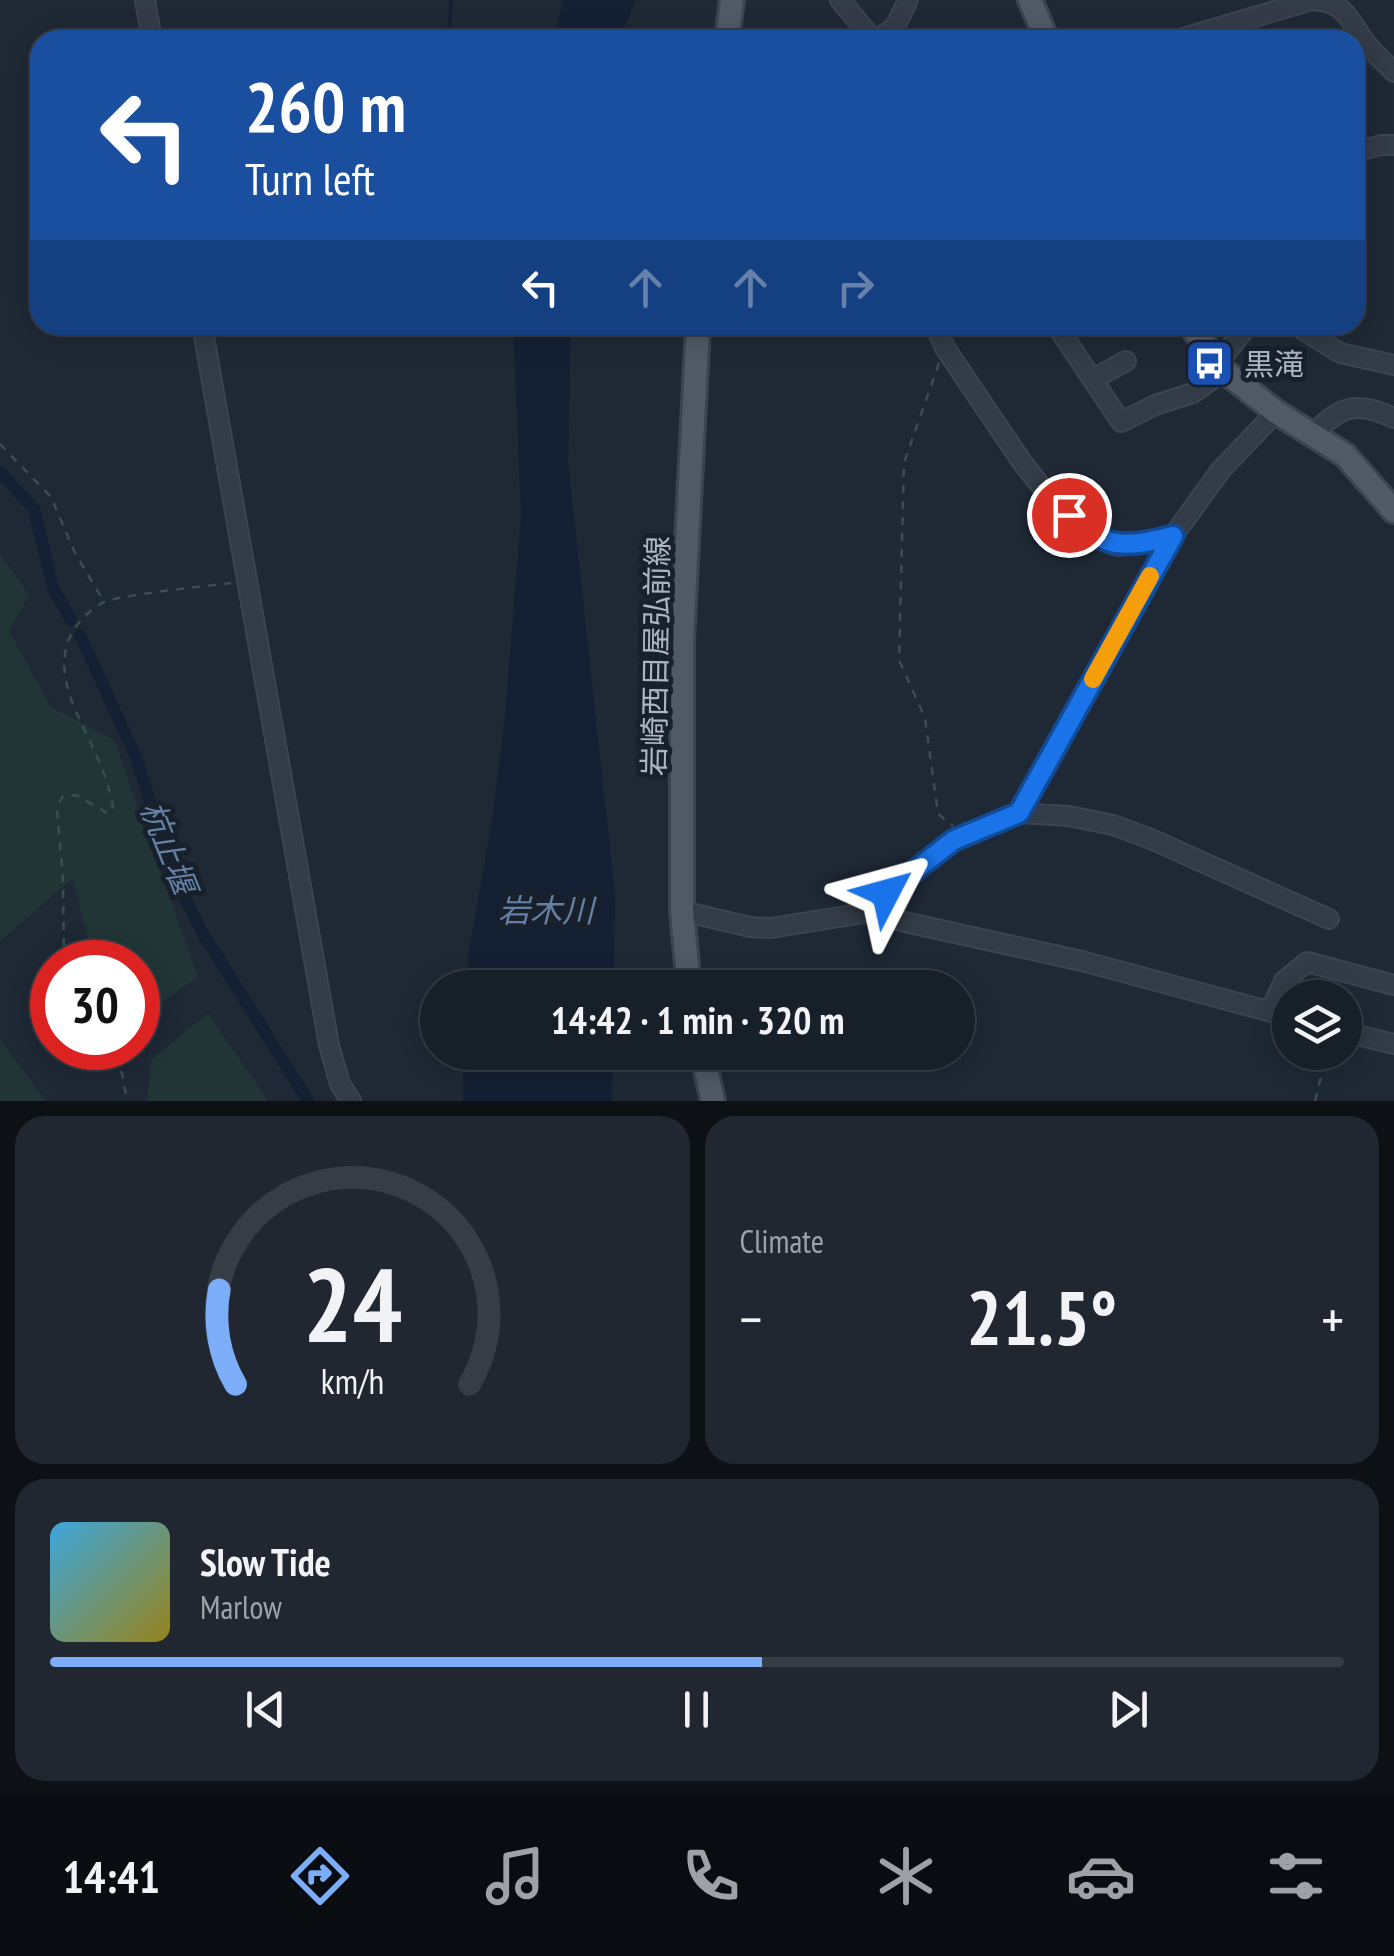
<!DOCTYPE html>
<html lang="en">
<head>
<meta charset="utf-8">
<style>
  :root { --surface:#171f28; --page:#202730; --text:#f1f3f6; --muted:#9ea2a8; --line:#363d45; --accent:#7cadf9 }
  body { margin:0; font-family:"PT Sans Narrow","Noto Sans JP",sans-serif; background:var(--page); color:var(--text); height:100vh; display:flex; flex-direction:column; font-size:38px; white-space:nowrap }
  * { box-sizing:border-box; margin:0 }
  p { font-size:32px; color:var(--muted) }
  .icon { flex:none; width:55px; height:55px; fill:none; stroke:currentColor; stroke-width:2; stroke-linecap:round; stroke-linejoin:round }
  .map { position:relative; height:1101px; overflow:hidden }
  .panel { display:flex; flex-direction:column; gap:15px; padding:15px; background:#0d1116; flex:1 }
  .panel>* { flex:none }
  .banner { position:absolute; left:30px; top:30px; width:1335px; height:305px; border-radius:30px; box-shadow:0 5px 25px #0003,0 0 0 2px var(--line); background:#1a4fa0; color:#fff; overflow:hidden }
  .tools { position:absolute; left:1272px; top:980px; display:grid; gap:20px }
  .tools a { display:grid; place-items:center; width:90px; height:90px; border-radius:50%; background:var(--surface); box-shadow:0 5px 25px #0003,0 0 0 2px var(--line); font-size:50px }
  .speed { position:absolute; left:30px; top:940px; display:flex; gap:20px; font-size:50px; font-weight:700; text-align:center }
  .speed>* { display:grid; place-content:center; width:130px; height:130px; border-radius:50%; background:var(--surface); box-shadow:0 5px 25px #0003,0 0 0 2px var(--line); line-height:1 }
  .speed .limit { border:15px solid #d22; background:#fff; color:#111 }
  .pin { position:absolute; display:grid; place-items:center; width:85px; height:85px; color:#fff; margin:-42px; border:5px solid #fff; border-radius:50%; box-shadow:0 2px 10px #0007 }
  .me { position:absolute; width:110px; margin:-55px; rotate:51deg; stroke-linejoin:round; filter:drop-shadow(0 0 8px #0008) }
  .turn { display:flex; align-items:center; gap:35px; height:210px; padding:0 50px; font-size:45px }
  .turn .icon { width:130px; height:130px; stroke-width:2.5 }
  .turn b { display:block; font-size:70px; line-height:85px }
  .lanes { display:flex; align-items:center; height:95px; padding:0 50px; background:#0003; justify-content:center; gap:50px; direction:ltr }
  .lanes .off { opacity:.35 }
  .big { font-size:75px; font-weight:700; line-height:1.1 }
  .panel .tile { flex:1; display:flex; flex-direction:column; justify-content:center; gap:15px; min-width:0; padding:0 35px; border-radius:30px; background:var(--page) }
  .panel .dial { align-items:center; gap:0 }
  .dial svg { height:260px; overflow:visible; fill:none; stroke:var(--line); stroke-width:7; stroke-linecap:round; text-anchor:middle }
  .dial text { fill:var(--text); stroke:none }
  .song { display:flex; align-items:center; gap:30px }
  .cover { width:120px; height:120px; border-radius:15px; background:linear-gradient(135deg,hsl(200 70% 55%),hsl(50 70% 35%)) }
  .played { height:10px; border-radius:5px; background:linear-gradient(90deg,var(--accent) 55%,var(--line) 55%) }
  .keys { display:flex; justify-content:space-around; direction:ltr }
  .heat { display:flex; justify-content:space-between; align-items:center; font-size:55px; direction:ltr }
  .panel .tiles { flex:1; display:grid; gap:15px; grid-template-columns:1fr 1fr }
  .tile:last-child { grid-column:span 2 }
  .trip { position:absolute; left:420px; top:970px; width:555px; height:100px; border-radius:50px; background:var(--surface); box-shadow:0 5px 25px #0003,0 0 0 2px var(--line); font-weight:700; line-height:100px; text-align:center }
  .menu { display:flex; height:160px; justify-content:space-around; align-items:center; background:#090c10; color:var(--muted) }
  .menu .icon { width:70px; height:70px }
  .menu .current { color:var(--accent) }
  .menu b { font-size:45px; color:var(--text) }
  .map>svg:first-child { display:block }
  .green { fill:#213537 }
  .water { fill:#132033 }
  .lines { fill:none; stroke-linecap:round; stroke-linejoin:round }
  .stream { stroke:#132033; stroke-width:4 }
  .canal { stroke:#132033; stroke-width:12 }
  .minor-casing { stroke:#3c4450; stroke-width:22 }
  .major-casing { stroke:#3c4450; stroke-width:28 }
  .path { stroke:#394e50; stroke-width:2.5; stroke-dasharray:8 8; stroke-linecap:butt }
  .minor { stroke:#323b47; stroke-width:18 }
  .major { stroke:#505a67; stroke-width:22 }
  .route-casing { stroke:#114b97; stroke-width:25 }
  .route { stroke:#1a73e8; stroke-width:18 }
  .slow { stroke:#f59e0b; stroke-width:18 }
  .labels { text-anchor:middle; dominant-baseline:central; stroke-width:10; stroke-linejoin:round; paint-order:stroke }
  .poi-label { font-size:30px; fill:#acb5c4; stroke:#18202b; text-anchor:start }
  .street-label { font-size:30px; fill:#acb5c4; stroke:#18202b }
  .water-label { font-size:32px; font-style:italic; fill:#6480a4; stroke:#18202b }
</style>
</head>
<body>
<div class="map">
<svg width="1394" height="1101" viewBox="0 0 1394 1101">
  <rect width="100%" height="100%" fill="#1f2936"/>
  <path class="green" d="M0,553l29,42 -20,36 42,76 63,33 84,237 -60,42v-57h-44l-21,-84 -73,63z
    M208,1013l60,88h-121l4,-41z
    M0,1039l46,62h-46z"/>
  <path class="water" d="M564,0h72l-17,40h-67z
    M513,325h58l-3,137 47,433 -1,92h-147l1,-32 22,-122 15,-118 16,-199z
    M464,1053h149l-1,48h-149z"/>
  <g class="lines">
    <path class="stream" d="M449,40l2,-40"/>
    <path class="canal" d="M0,472l34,37 19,79 18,32
      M80,635l56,122 37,117 29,58 106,169"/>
    <defs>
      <path id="minor" d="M145,0l7,40
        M840,0l26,31 3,9
        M876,40l19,-13 13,-27
        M1176,40l136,-40c34,2 36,19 54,43 8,10 19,20 28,29
        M1355,152l26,-7h13
        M202,325l127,720 11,39 11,17
        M935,325l10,23 77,114 26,33 41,41 29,10 55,-10
        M1056,325l65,97 34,-17 38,-12 31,-22
        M1295,325l45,28 54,12
        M1218,363l30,-38
        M1093,379l33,-18
        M1314,433c28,-28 43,-32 80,-15
        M1019,813l154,-277 47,-65 56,-59
        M682,911l68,16 21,1 93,-15 218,48 208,56
        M864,913l45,-40 45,-33 65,-27 50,3 44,9 38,14 178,80
        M1270,1012l14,-31 23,-19 87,23
        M1345,1032l49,12"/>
      <path id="major" d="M1030,0l17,40
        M727,40l5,-40
        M1190,325l34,46 52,41 69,43 49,56
        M689,988l-7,-77v-270l16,-316
        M702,1052l11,49"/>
    </defs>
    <use href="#minor" class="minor-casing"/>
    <use href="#major" class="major-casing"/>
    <path class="path" d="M939,363l-35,100 -5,197 26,58 13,96 15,12
      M0,444l51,53 24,56 28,47
      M64,962l-1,-84 -6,-68 5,-13 14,-2 31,18 6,-4c-4,-35 -24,-67 -38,-100 -18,-43 -16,-79 27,-106 14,-8 106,-17 129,-20
      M98,1048l24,25 5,28
      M1315,1101l12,-49"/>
    <use href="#minor" class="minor"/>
    <use href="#major" class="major"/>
  </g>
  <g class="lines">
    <defs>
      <path id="route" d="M886,893l68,-53 65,-27 154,-277c-47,12 -68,14 -104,-21"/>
    </defs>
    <use href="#route" class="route-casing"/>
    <use href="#route" class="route"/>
    <path class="slow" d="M1093,679l57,-103"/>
  </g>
  <defs>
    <symbol id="bus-square" viewBox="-11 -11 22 22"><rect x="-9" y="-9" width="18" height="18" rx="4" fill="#1a4fb4" stroke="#18202b"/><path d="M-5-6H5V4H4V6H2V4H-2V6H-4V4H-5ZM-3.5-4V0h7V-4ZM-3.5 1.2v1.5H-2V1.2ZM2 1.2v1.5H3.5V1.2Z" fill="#fff"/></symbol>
  </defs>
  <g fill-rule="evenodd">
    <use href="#bus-square" x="1182" y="336" width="55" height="55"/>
  </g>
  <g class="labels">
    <g class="poi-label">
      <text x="1244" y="363">黒滝</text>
    </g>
    <g class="street-label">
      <text transform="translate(655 656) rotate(-89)">岩崎西目屋弘前線</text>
    </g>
    <g class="water-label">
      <text transform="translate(169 847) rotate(68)">杭止堰</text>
      <text x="546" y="910">岩木川</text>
    </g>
  </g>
</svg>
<div class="tools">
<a><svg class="icon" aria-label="layers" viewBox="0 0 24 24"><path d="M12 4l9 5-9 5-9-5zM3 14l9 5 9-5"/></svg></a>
</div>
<div class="speed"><div class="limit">30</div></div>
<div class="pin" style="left:1069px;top:515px;background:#d93025"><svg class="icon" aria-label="arrive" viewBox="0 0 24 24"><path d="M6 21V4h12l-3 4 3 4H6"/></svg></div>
<svg class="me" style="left:886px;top:893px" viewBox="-20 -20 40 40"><path d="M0-17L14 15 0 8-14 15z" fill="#1a73e8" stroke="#fff" stroke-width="4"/></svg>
<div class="trip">14:42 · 1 min · 320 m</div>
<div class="banner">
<div class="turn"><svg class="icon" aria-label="left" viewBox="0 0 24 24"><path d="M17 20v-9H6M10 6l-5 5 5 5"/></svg><div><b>260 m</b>Turn left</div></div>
<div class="lanes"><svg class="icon" aria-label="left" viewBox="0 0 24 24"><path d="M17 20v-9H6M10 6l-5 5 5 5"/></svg><svg class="icon off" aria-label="ahead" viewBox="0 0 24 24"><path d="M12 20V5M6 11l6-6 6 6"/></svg><svg class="icon off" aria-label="ahead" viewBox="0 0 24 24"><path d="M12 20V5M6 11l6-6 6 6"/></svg><svg class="icon off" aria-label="right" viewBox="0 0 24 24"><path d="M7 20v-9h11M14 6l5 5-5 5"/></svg></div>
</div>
</div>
<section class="panel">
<div class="tiles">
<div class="tile dial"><svg viewBox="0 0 100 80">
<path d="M14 69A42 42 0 1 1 86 69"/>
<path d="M14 69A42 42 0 0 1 9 40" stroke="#7cadf9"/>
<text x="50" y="56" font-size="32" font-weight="700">24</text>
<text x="50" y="72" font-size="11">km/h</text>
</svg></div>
<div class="tile"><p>Climate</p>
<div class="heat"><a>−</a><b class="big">21.5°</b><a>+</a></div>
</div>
<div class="tile">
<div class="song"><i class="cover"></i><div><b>Slow Tide</b><p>Marlow</p></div></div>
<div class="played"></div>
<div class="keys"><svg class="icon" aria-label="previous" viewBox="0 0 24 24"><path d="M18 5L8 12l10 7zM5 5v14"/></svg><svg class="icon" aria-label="pause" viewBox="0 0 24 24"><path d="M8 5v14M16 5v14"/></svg><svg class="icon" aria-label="next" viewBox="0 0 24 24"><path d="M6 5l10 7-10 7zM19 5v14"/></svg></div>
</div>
</div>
</section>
<nav class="menu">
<b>14:41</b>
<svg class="icon current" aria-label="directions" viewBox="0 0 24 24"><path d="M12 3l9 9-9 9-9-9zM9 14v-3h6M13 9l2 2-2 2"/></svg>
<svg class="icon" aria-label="music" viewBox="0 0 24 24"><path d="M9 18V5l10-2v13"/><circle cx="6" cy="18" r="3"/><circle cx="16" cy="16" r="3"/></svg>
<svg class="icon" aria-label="phone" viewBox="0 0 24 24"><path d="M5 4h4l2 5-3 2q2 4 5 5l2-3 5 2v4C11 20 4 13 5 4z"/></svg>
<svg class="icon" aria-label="climate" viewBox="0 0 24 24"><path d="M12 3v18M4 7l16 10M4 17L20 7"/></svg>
<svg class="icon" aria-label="car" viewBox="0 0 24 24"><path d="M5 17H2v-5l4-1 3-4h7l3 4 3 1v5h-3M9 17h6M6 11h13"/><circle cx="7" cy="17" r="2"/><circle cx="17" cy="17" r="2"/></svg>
<svg class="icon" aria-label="filters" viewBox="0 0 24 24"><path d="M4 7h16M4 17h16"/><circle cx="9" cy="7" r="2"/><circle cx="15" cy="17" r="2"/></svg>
</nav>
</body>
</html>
